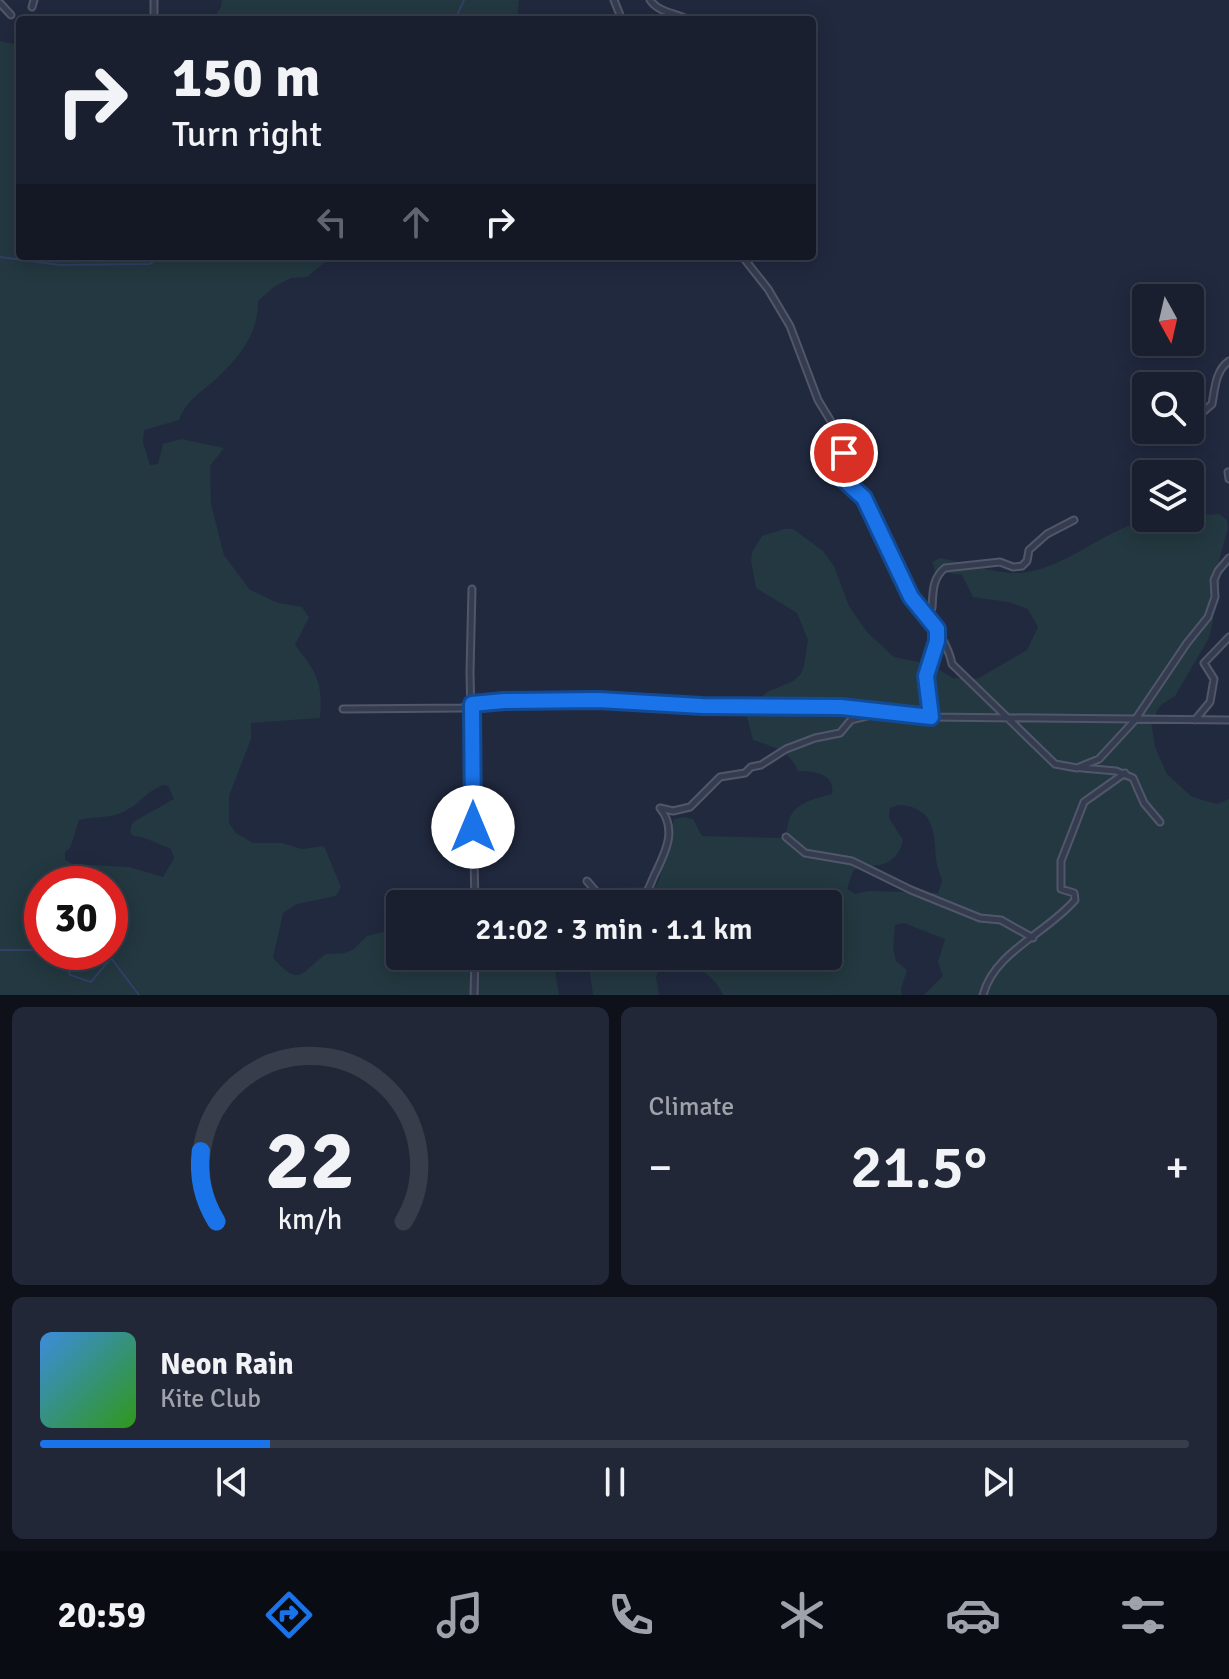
<!DOCTYPE html>
<html lang="en">
<head>
<meta charset="utf-8">
<style>
  :root { --surface:#191f2f; --page:#222737; --text:#f1f3f6; --muted:#9fa2aa; --line:#373d4b; --accent:#1a73e8 }
  body { margin:0; font-family:Signika,sans-serif; background:var(--page); color:var(--text); height:100vh; display:flex; flex-direction:column; font-size:30px; white-space:nowrap }
  * { box-sizing:border-box; margin:0 }
  p { font-size:26px; color:var(--muted) }
  .icon { flex:none; width:44px; height:44px; fill:none; stroke:currentColor; stroke-width:2; stroke-linecap:round; stroke-linejoin:round }
  .map { position:relative; height:995px; overflow:hidden }
  .drawer { display:flex; flex-direction:column; gap:12px; padding:12px; background:#0e111a; flex:1 }
  .drawer>* { flex:none }
  .top-card { position:absolute; left:16px; top:16px; width:800px; height:244px; border-radius:8px; box-shadow:0 4px 20px #0003,0 0 0 2px var(--line); background:#191f2f; color:var(--text); overflow:hidden }
  .needle { width:52px; rotate:172deg }
  .fabs { position:absolute; left:1132px; top:284px; display:grid; gap:16px }
  .fabs a { display:grid; place-items:center; width:72px; height:72px; border-radius:8px; background:var(--surface); box-shadow:0 4px 20px #0003,0 0 0 2px var(--line); font-size:40px }
  .speed { position:absolute; left:24px; top:866px; display:flex; gap:16px; font-size:40px; font-weight:700; text-align:center }
  .speed>* { display:grid; place-content:center; width:104px; height:104px; border-radius:50%; background:var(--surface); box-shadow:0 4px 20px #0003,0 0 0 2px var(--line); line-height:1 }
  .speed .limit { border:12px solid #d22; background:#fff; color:#111 }
  .pin { position:absolute; display:grid; place-items:center; width:68px; height:68px; color:#fff; margin:-34px; border:4px solid #fff; border-radius:50%; box-shadow:0 2px 8px #0007 }
  .me { position:absolute; width:88px; margin:-44px; rotate:0deg; stroke-linejoin:round; filter:drop-shadow(0 0 6px #0008) }
  .turn { display:flex; align-items:center; gap:28px; height:168px; padding:0 24px; font-size:36px }
  .turn .icon { width:104px; height:104px; stroke-width:2.5 }
  .turn b { display:block; font-size:56px; line-height:68px }
  .lanes { display:flex; align-items:center; height:76px; padding:0 24px; background:#0003; justify-content:center; gap:40px; direction:ltr }
  .lanes .off { opacity:.35 }
  .big { font-size:60px; font-weight:600; line-height:1.1 }
  .drawer .card { flex:1; display:flex; flex-direction:column; justify-content:center; gap:12px; min-width:0; padding:0 28px; border-radius:12px; background:var(--page) }
  .drawer .dial { align-items:center; gap:0 }
  .dial svg { height:208px; overflow:visible; fill:none; stroke:var(--line); stroke-width:7; stroke-linecap:round; text-anchor:middle }
  .dial text { fill:var(--text); stroke:none }
  .song { display:flex; align-items:center; gap:24px }
  .cover { width:96px; height:96px; border-radius:12px; background:linear-gradient(135deg,hsl(210 70% 55%),hsl(110 70% 35%)) }
  .played { height:8px; border-radius:4px; background:linear-gradient(90deg,var(--accent) 20%,var(--line) 20%) }
  .keys { display:flex; justify-content:space-around; direction:ltr }
  .heat { display:flex; justify-content:space-between; align-items:center; font-size:44px; direction:ltr }
  .drawer .tiles { flex:1; display:grid; gap:12px; grid-template-columns:1fr 1fr }
  .card:last-child { grid-column:span 2 }
  .trip { position:absolute; left:386px; top:890px; width:456px; height:80px; border-radius:8px; background:var(--surface); box-shadow:0 4px 20px #0003,0 0 0 2px var(--line); font-weight:600; line-height:80px; text-align:center }
  .menu { display:flex; height:128px; justify-content:space-around; align-items:center; background:#0a0c13; color:var(--muted) }
  .menu .icon { width:56px; height:56px }
  .menu .current { color:var(--accent) }
  .menu b { font-size:36px; color:var(--text) }
  .map>svg:first-child { display:block }
  .green { fill:#233840; fill-rule:evenodd }
  .lines { fill:none; stroke-linecap:round; stroke-linejoin:round }
  .stream { stroke:#323f66; stroke-width:2 }
  .street-casing { stroke:#51576a; stroke-width:9 }
  .street { stroke:#363c4f; stroke-width:5 }
  .route-casing { stroke:#114b97; stroke-width:20 }
  .route { stroke:#1a73e8; stroke-width:14 }
</style>
</head>
<body>
<div class="map">
<svg width="1229" height="995" viewBox="0 0 1229 995">
  <rect width="100%" height="100%" fill="#21293f"/>
  <path class="green" d="M222,0h297l-2,20h-305l9,-13z
    M20,31v225h312l-25,21 -16,1 -16,8 -17,15c1,31 -18,56 -41,77 -15,14 -30,21 -38,42l-35,10 -1,12 7,23 8,-1 5,-20 18,-5 43,9 -14,18 1,38 13,51 26,35 28,13 24,4 7,10 -14,28c22,28 28,37 25,73l-69,5v16l-22,57v27l7,10 17,10h29l20,6 22,-3 17,41 -5,9 -39,8 -14,9 -10,45c29,32 29,12 53,-4l19,-1 9,-4 13,-13 19,-5 14,-14v39h428v-52h-251l5,-10 23,-6 50,-1c7,-6 15,-54 19,-68l9,-2 10,2 9,17 80,2c7,-7 4,-9 7,-18 6,-18 26,-21 43,-26 3,-21 -18,-23 -34,-23 -9,-21 -24,-24 -45,-31l-7,-27 21,-21 26,-11 7,-6 4,-9 4,-26 -11,-27 -41,-25 -5,-27 1,-9 10,-16 22,-7h9l30,22 11,15 15,40 18,26 27,25 35,7 24,14 24,1 50,-29 11,-23 -10,-18 -20,-7 -35,-5 -11,-22 -27,-4 -3,-9 8,-4c22,4 56,16 78,15 37,-2 68,-28 101,-43 31,-15 67,-13 100,-16l8,6 1,9 -9,31 1,23 -8,28 1,10 -4,17 -34,58 -14,9 -10,16 4,26 12,27 25,23 25,7 12,-5v196h-305l19,-19 -5,-14 7,-23 -41,-16 -9,2 -2,23 3,13 11,9 -6,19 1,6h-179c-9,-23 -39,-38 -62,-30l-5,12 3,18h-66l-4,-27 -34,3 4,24h-559v-954l14,3zM164,785l4,1 6,13 -39,22 -3,3 -2,8 3,4 9,1 29,12 3,9 -11,19 -34,-10 -56,-3 -8,-4v-8l5,-4 9,-28c16,-4 31,-1 46,-9 15,-7 22,-21 39,-26zM898,805c35,2 36,23 38,53 0,8 5,16 6,24l-4,11 -69,-2 -14,3 -8,-5 6,-18 9,-6c20,3 36,-3 41,-25l-14,-22 1,-10zM42,884h68v68h-68z"/>
  <g class="lines">
    <path class="stream" d="M455,20l9,-20
      M0,257l60,8 90,-1 12,-8
      M0,950h42
      M64,952l6,23 21,7 20,-24 28,37"/>
    <defs>
      <path id="street" d="M154,0v20
        M614,0l8,20
        M650,0c9,13 26,13 39,20
        M0,3l11,12
        M32,7l2,-7
        M742,256l26,33 22,37 28,74 25,41 -1,37c7,8 17,13 23,22 17,30 25,67 45,96 16,23 36,39 42,68l103,100 22,4 22,-9 36,-39 52,-77 21,-26 7,-20 -1,-17 4,-9 11,-13
        M1204,411l8,-7c3,-15 3,-33 17,-43
        M1228,472l1,7
        M472,589l-2,83 5,232
        M925,611l7,-3c1,-15 0,-30 13,-40l55,-6 13,5 9,-1 5,-5 2,-11 18,-16 27,-14
        M343,709l119,-1 10,-4 32,-3 94,-1 104,6 139,1 90,10 298,3
        M931,717l-5,-41 11,-35v-11
        M1195,720l15,-18 4,-23 -10,-16 25,-26
        M1082,768l34,3 17,7 11,25 16,19
        M786,837l19,16 47,8 59,29 69,28 21,2 32,18
        M587,881l20,23
        M637,904c10,-8 12,-17 17,-28 11,-23 24,-46 6,-68l13,3 17,-4 30,-30 25,-4 6,-6 10,-2 25,-16 29,-11 25,-5 11,-13 29,-7
        M474,995l1,-39
        M983,995c11,-43 64,-62 92,-95l-1,-7 -13,-4v-28l23,-59 41,-29"/>
    </defs>
    <use href="#street" class="street-casing"/>
    <use href="#street" class="street"/>
  </g>
  <g class="lines">
    <defs>
      <path id="route" d="M473,827l-1,-123 32,-3 94,-1 104,6 139,1 90,10 -5,-41 11,-35v-12l-26,-32 -47,-99 -22,-20 2,-25"/>
    </defs>
    <use href="#route" class="route-casing"/>
    <use href="#route" class="route"/>
  </g>
</svg>
<div class="fabs">
<a><svg class="needle" viewBox="-14 -14 28 28"><path d="M0-13l5 13h-10z" fill="#e53935"/><path d="M0 13l5-13h-10z" fill="#9fa2aa"/></svg></a>
<a><svg class="icon" aria-label="search" viewBox="0 0 24 24"><circle cx="10" cy="10" r="6"/><path d="M15 15l6 6"/></svg></a>
<a><svg class="icon" aria-label="layers" viewBox="0 0 24 24"><path d="M12 4l9 5-9 5-9-5zM3 14l9 5 9-5"/></svg></a>
</div>
<div class="speed"><div class="limit">30</div></div>
<div class="pin" style="left:844px;top:453px;background:#d93025"><svg class="icon" aria-label="arrive" viewBox="0 0 24 24"><path d="M6 21V4h12l-3 4 3 4H6"/></svg></div>
<svg class="me" style="left:473px;top:827px" viewBox="-20 -20 40 40"><circle r="19" fill="#fff"/><path d="M0-13L10 11 0 6-10 11z" fill="#1a73e8"/></svg>
<div class="trip">21:02 · 3 min · 1.1 km</div>
<div class="top-card">
<div class="turn"><svg class="icon" aria-label="right" viewBox="0 0 24 24"><path d="M7 20v-9h11M14 6l5 5-5 5"/></svg><div><b>150 m</b>Turn right</div></div>
<div class="lanes"><svg class="icon off" aria-label="left" viewBox="0 0 24 24"><path d="M17 20v-9H6M10 6l-5 5 5 5"/></svg><svg class="icon off" aria-label="ahead" viewBox="0 0 24 24"><path d="M12 20V5M6 11l6-6 6 6"/></svg><svg class="icon" aria-label="right" viewBox="0 0 24 24"><path d="M7 20v-9h11M14 6l5 5-5 5"/></svg></div>
</div>
</div>
<section class="drawer">
<div class="tiles">
<div class="card dial"><svg viewBox="0 0 100 80">
<path d="M14 69A42 42 0 1 1 86 69"/>
<path d="M14 69A42 42 0 0 1 8 42" stroke="#1a73e8"/>
<text x="50" y="56" font-size="32" font-weight="700">22</text>
<text x="50" y="72" font-size="11">km/h</text>
</svg></div>
<div class="card"><p>Climate</p>
<div class="heat"><a>−</a><b class="big">21.5°</b><a>+</a></div>
</div>
<div class="card">
<div class="song"><i class="cover"></i><div><b>Neon Rain</b><p>Kite Club</p></div></div>
<div class="played"></div>
<div class="keys"><svg class="icon" aria-label="previous" viewBox="0 0 24 24"><path d="M18 5L8 12l10 7zM5 5v14"/></svg><svg class="icon" aria-label="pause" viewBox="0 0 24 24"><path d="M8 5v14M16 5v14"/></svg><svg class="icon" aria-label="next" viewBox="0 0 24 24"><path d="M6 5l10 7-10 7zM19 5v14"/></svg></div>
</div>
</div>
</section>
<nav class="menu">
<b>20:59</b>
<svg class="icon current" aria-label="directions" viewBox="0 0 24 24"><path d="M12 3l9 9-9 9-9-9zM9 14v-3h6M13 9l2 2-2 2"/></svg>
<svg class="icon" aria-label="music" viewBox="0 0 24 24"><path d="M9 18V5l10-2v13"/><circle cx="6" cy="18" r="3"/><circle cx="16" cy="16" r="3"/></svg>
<svg class="icon" aria-label="phone" viewBox="0 0 24 24"><path d="M5 4h4l2 5-3 2q2 4 5 5l2-3 5 2v4C11 20 4 13 5 4z"/></svg>
<svg class="icon" aria-label="climate" viewBox="0 0 24 24"><path d="M12 3v18M4 7l16 10M4 17L20 7"/></svg>
<svg class="icon" aria-label="car" viewBox="0 0 24 24"><path d="M5 17H2v-5l4-1 3-4h7l3 4 3 1v5h-3M9 17h6M6 11h13"/><circle cx="7" cy="17" r="2"/><circle cx="17" cy="17" r="2"/></svg>
<svg class="icon" aria-label="filters" viewBox="0 0 24 24"><path d="M4 7h16M4 17h16"/><circle cx="9" cy="7" r="2"/><circle cx="15" cy="17" r="2"/></svg>
</nav>
</body>
</html>
